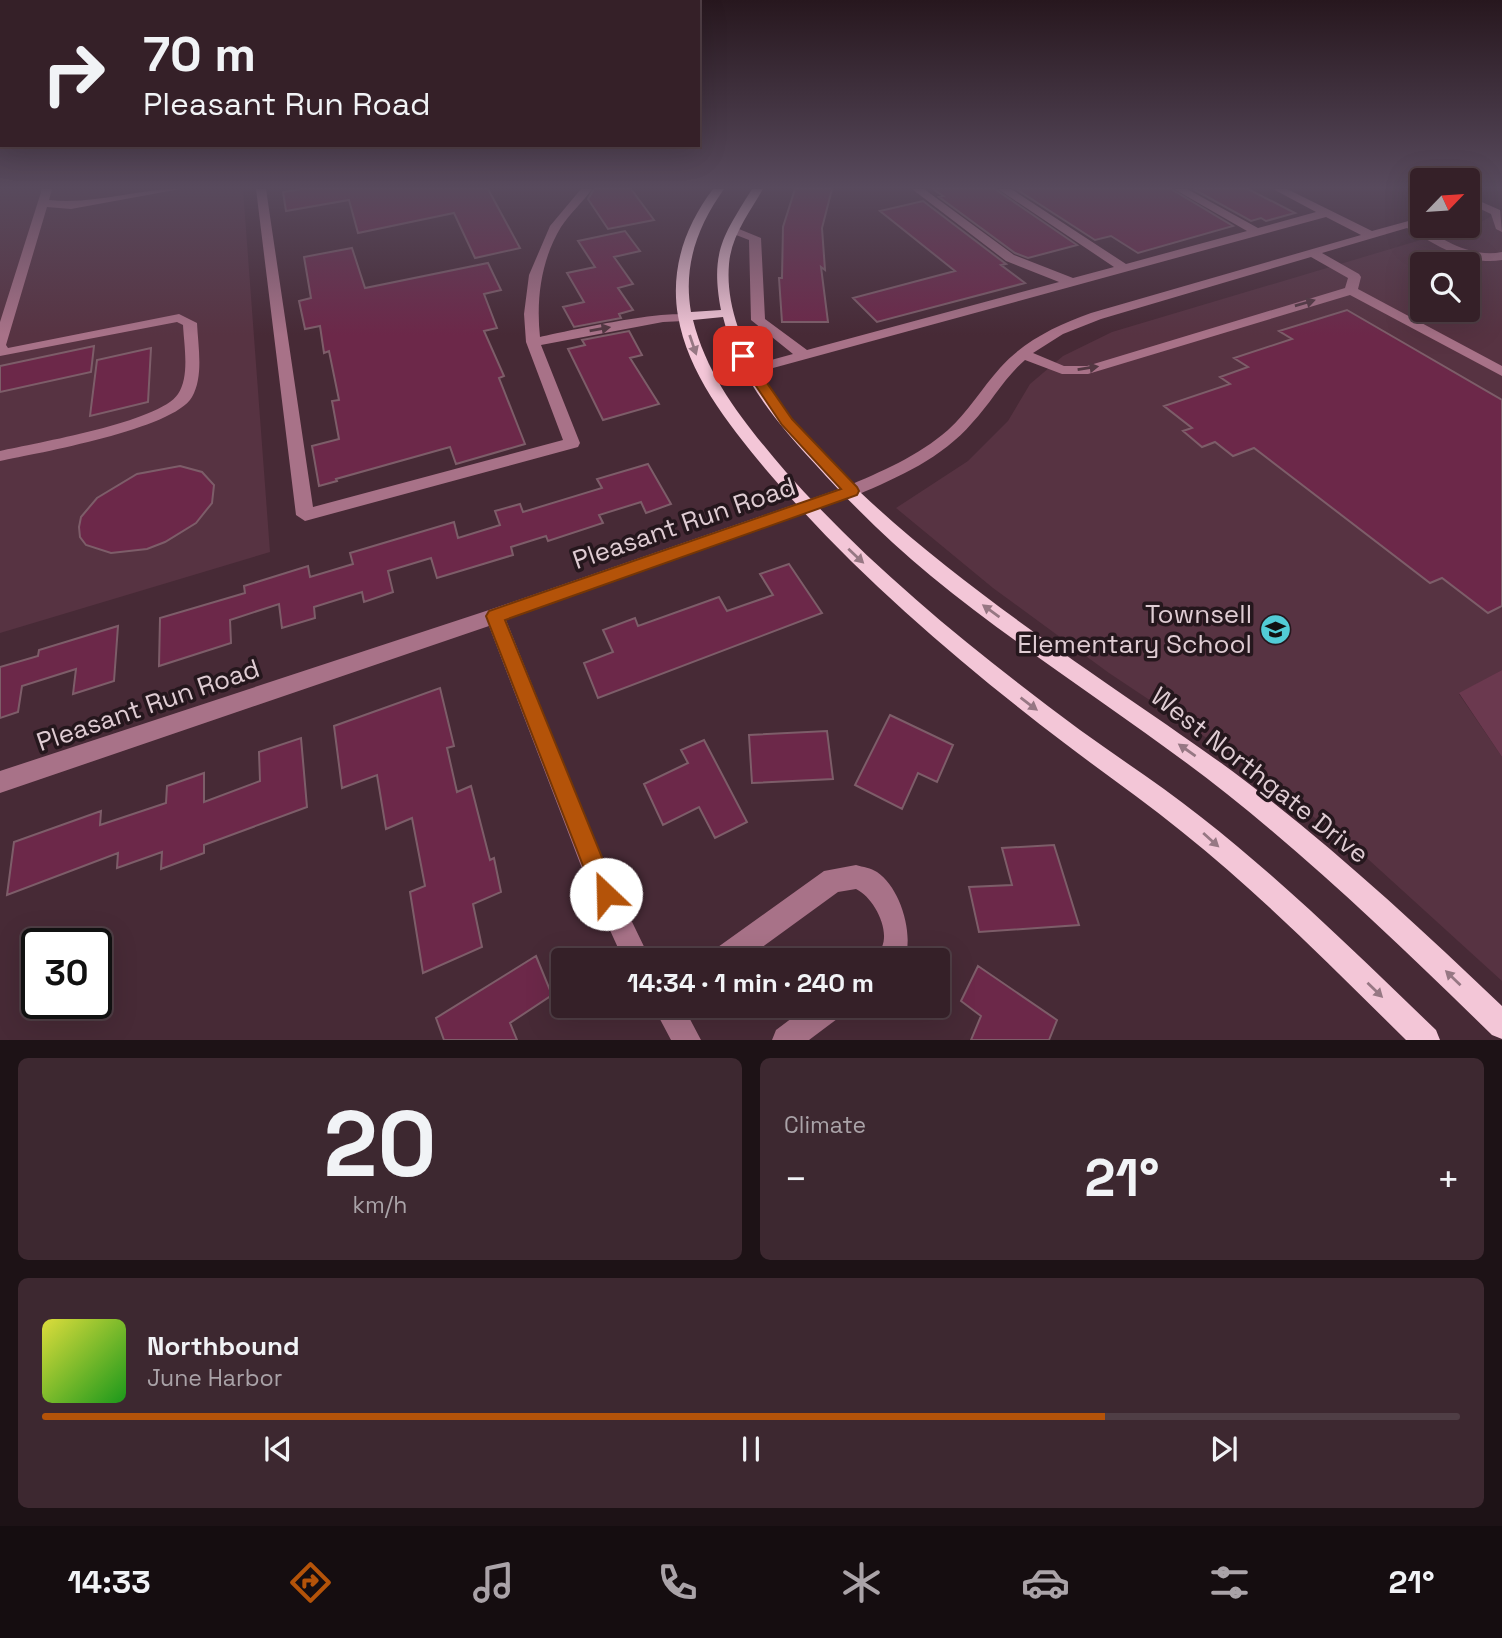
<!DOCTYPE html>
<html lang="en">
<head>
<meta charset="utf-8">
<style>
  :root { --surface:#352028; --page:#3d2830; --text:#f1f3f6; --muted:#aaa3a8; --line:#4f3e45; --accent:#b45309 }
  body { margin:0; font-family:"Space Grotesk",sans-serif; background:var(--page); color:var(--text); height:100vh; display:flex; flex-direction:column; font-size:26px; white-space:nowrap }
  * { box-sizing:border-box; margin:0 }
  p { font-size:23px; color:var(--muted) }
  .icon { flex:none; width:38px; height:38px; fill:none; stroke:currentColor; stroke-width:2; stroke-linecap:round; stroke-linejoin:round }
  .map { position:relative; height:1040px; overflow:hidden }
  .drawer { display:flex; flex-direction:column; gap:18px; padding:18px; background:#1d1216; flex:1 }
  .drawer>* { flex:none }
  .banner { position:absolute; left:0px; top:0px; width:700px; height:147px; box-shadow:0 7px 28px #0002,0 0 0 2px var(--line); background:#352028; color:var(--text); overflow:hidden }
  .needle { width:46px; rotate:65deg }
  .fabs { position:absolute; left:1410px; top:168px; display:grid; gap:14px }
  .fabs a { display:grid; place-items:center; width:70px; height:70px; border-radius:7px; background:var(--surface); box-shadow:0 7px 28px #0002,0 0 0 2px var(--line); font-size:35px }
  .speed { position:absolute; left:21px; top:928px; display:flex; gap:14px; font-size:35px; font-weight:700; text-align:center }
  .speed>* { display:grid; place-content:center; width:91px; height:91px; border-radius:50%; background:var(--surface); box-shadow:0 7px 28px #0002,0 0 0 2px var(--line); line-height:1 }
  .speed .limit { border:4px solid #111; border-radius:10px; background:#fff; color:#111 }
  .pin { position:absolute; display:grid; place-items:center; width:60px; height:60px; color:#fff; margin:-30px; border-radius:14px; box-shadow:0 4px 10px #0006 }
  .me { position:absolute; width:77px; margin:-38px; rotate:336deg; stroke-linejoin:round; filter:drop-shadow(0 0 5px #0008) }
  .turn { display:flex; align-items:center; gap:24px; height:147px; padding:0 28px; font-size:32px }
  .turn .icon { width:91px; height:91px; stroke-width:2.5 }
  .turn b { display:block; font-size:49px; line-height:60px }
  .big { font-size:52px; font-weight:600; line-height:1.1 }
  .drawer .tile { flex:1; display:flex; flex-direction:column; justify-content:center; gap:10px; min-width:0; padding:0 24px; border-radius:10px; background:var(--page) }
  .drawer .dial { align-items:center; gap:0 }
  .dial b { font-size:91px; line-height:1 }
  .song { display:flex; align-items:center; gap:21px }
  .cover { width:84px; height:84px; border-radius:10px; background:linear-gradient(135deg,hsl(60 70% 55%),hsl(120 70% 35%)) }
  .played { height:7px; border-radius:4px; background:linear-gradient(90deg,var(--accent) 75%,var(--line) 75%) }
  .keys { display:flex; justify-content:space-around; direction:ltr }
  .heat { display:flex; justify-content:space-between; align-items:center; font-size:38px; direction:ltr }
  .drawer .tiles { flex:1; display:grid; gap:18px; grid-template-columns:1fr 1fr }
  .tile:last-child { grid-column:span 2 }
  .trip { position:absolute; left:551px; top:948px; width:399px; height:70px; border-radius:7px; background:var(--surface); box-shadow:0 7px 28px #0002,0 0 0 2px var(--line); font-weight:600; line-height:70px; text-align:center }
  .dock { display:flex; height:112px; justify-content:space-around; align-items:center; background:#150d10; color:var(--muted) }
  .dock .icon { width:49px; height:49px }
  .dock .current { color:var(--accent) }
  .dock b { font-size:32px; color:var(--text) }
  .map>svg:first-child { display:block }
  .built { fill:#573342; fill-rule:evenodd }
  .green { fill:#6b394f }
  .building { fill:#6c2849; stroke:#7d5d69; stroke-width:2 }
  .lines { fill:none; stroke-linecap:round; stroke-linejoin:round }
  .minor { fill:#a87288; fill-rule:evenodd }
  .major { fill:#f3c6d7; fill-rule:evenodd }
  .oneway { fill:#533742 }
  .oneway2 { fill:#967783 }
  .route { fill:#b45309; stroke:#753606; stroke-width:2 }
  .labels { text-anchor:middle; dominant-baseline:central; stroke-width:7; stroke-linejoin:round; paint-order:stroke }
  .street-label { font-size:26px; fill:#dfccd3; stroke:#25171d }
  .poi-label { font-size:26px; fill:#dfccd3; stroke:#25171d; text-anchor:end }
</style>
</head>
<body>
<div class="map">
<svg width="1502" height="1040" viewBox="0 0 1502 1040">
  <rect width="100%" height="100%" fill="#472a36"/>
  <path class="built" d="M0,189h243l27,363 -270,81z
    M1502,210v460l-43,24 43,63v224l-144,-131 -138,-103 -111,-74 -116,-85 -97,-80 72,-47 40,-40 22,-37 33,-28 49,-24 369,-110zM1423,264h45v46h-45z"/>
  <path class="green" d="M1502,670v87l-43,-64z"/>
  <path class="building" d="M302,189h186l32,59 -45,10 -21,-45 -96,20 -9,-33 -63,11 -3,-19z
    M594,189h37l23,31 -46,9 -20,-30z
    M795,189h37l-10,39 3,42 -4,-3 7,55h-46l-3,-44h3l1,-51z
    M933,189h62l82,56 -49,13 -13,-5 -76,-56 4,-1z
    M1016,189h155l62,37 -95,27 -27,-17 -16,4z
    M1193,189h55l47,24 -29,8 -5,-3 -10,3z
    M923,201l83,63 -5,1 24,18 -148,39 -24,-24 102,-27 -75,-60z
    M625,231l15,20 -26,6 19,27 -15,4 15,22 -14,4 2,4 -47,9 -11,-20 21,-5 -17,-29 28,-6 -17,-26z
    M352,248l13,40 123,-25 13,27 -17,4 13,34 -13,3 20,45 -5,2 26,66 -69,20 -6,-17 -114,32 1,2 -18,5 -7,-40 27,-7 -7,-38 7,-1 -10,-49 -5,2 -4,-27 -15,3 -6,-28 12,-3 -7,-41z
    M1347,310l155,90v206l-14,7 -46,-35 -12,5 -176,-135 -21,8 -18,-14 -13,5 -19,-16 9,-3 -28,-22 66,-22 -10,-7 28,-10 -14,-9 58,-19 -13,-8z
    M629,331l13,24 -12,3 29,46 -56,16 -35,-71 17,-4 -3,-5z
    M94,346l-3,26 -91,20v-26z
    M151,348l-3,54 -58,14 7,-56z
    M648,464l23,40 -25,9 -5,-11 -42,13 4,8 -55,18 -2,-5 -35,11 2,8 -76,23 -6,-20 -43,13 5,21 -29,10 -2,-10 -48,15 1,11 -33,10 -3,-24 -49,16 1,23 -72,23 1,-48 85,-25 -1,-7 64,-20 2,11 43,-13 -3,-11 104,-31 4,16 42,-13 -5,-14 25,-7 3,8 79,-24 -5,-9z
    M180,466l22,6 12,13 -2,18 -16,20 -31,19 -18,7 -36,4 -25,-8 -6,-8 -1,-10 2,-10 16,-19 40,-24z
    M789,564l33,49 -224,85 -14,-35 29,-11 -10,-22 32,-12 3,8 81,-29 8,14 46,-16 -13,-21z
    M118,626l-4,55 -41,13 3,-25 -54,17 -4,26 -18,6v-51l38,-11 1,-6z
    M440,688l14,58 -7,2 10,44 14,-6 19,74 4,-2 7,34 -28,12 9,43 -59,26 -13,-81 15,-6 -13,-68 -26,11 -9,-54 -35,13 -8,-62z
    M890,715l63,30 -16,37 -19,-9 -16,36 -47,-24z
    M827,731l6,48 -81,4 -3,-48z
    M301,738l6,69 -103,38v8l-43,16 1,-17 -45,16 1,-15 -111,42 7,-53 87,-31 -1,14 66,-22 1,-17 37,-13v29l56,-21 -1,-29z
    M704,740l43,82 -32,16 -16,-31 -36,18 -19,-41 44,-21 -7,-13z
    M1054,845l25,80 -100,7 -10,-45 43,-2 -10,-37z
    M536,956l16,39 -42,28 7,17h-73l-8,-22z
    M978,966l79,54 -8,20h-78l10,-24 -20,-15z"/>
  <g class="lines">
    <path class="minor" d="M42,189h10l-3,11c44,5 87,-11 131,-11l-109,20 -24,-2 -41,138 2,3 171,-34 18,9c1,23 7,53 -5,74 -18,32 -154,56 -192,64v-10c35,-8 160,-29 178,-57 12,-18 6,-49 5,-69l-6,-3 -177,34v-34z
      M256,189h10l47,318 250,-67 -37,-98 -2,-28 5,-39 21,-49 31,-37h11c-9,13 -22,24 -31,38 -20,33 -25,72 -21,110 23,-5 138,-31 151,-20l-7,4 -21,1 -122,23 39,98 -2,4 -273,74 -9,-6z
      M912,189h12l90,66 59,23 41,-11 -116,-78h13l115,75 121,-33 -73,-42h13l71,39 58,-16 -43,-23h14l85,42 51,-14v7l-5,1c26,15 53,33 84,27v8c-35,6 -66,-15 -95,-32l-85,25 37,21 2,3 -3,12 144,77v10l-152,-81 -262,79h-26l-37,-14c-21,18 -34,43 -53,63 -30,35 -73,54 -115,72l-351,125 98,244 47,97h-27l-41,-90 -94,-245 -489,167v-22l489,-161 356,-123c36,-15 73,-31 103,-57 20,-18 34,-42 52,-62 24,-27 57,-43 91,-55l270,-78 -35,-18 -571,156h-10l-2,-3 2,-3 48,-13 -42,-34 -2,-80 -18,-7v-4h8l22,9 4,81 42,31 252,-68 -53,-21zM1311,257l37,21 -3,10 -258,78h-23l-31,-13 30,-19 38,-15z
      M1468,196l32,14 2,22 -6,-3 -5,-15 -23,-11z
      M856,865c7,2 15,3 21,7 23,15 38,63 27,89h-31c2,-6 7,-10 9,-14 8,-19 -9,-50 -26,-58l-18,3 -95,69h-36l4,-9 113,-81z
      M653,1006h30l18,34h-30z
      M808,1006h37l-4,10 -32,24h-37l4,-10z"/>
    <path class="major" d="M713,189h11c-27,38 -41,77 -33,123l30,-2c-11,-58 2,-74 31,-121h11c-13,23 -32,47 -34,75 -16,187 383,414 515,516 91,69 175,147 258,226v33l-10,-4c-85,-83 -171,-166 -265,-241 -96,-76 -201,-140 -296,-218 -41,-34 -80,-72 -115,-111 -40,-43 -79,-90 -93,-148l-30,3c15,60 54,106 93,152 87,98 189,180 294,258 40,29 82,56 121,87 83,65 159,140 235,213l4,10h-34c-73,-72 -145,-145 -225,-209 -38,-31 -79,-59 -118,-89 -106,-81 -208,-168 -295,-270 -38,-46 -80,-97 -90,-156 -8,-47 7,-90 35,-127z"/>
  </g>
  <defs><path id="oneway-solid" d="M-6-.8H1V-3.2L6.5 0L1 3.2V.8H-6Z" transform="scale(1.75)"/></defs>
  <g class="oneway">
    <use href="#oneway-solid" transform="translate(1305 303) rotate(-16)"/>
    <use href="#oneway-solid" transform="translate(600 329) rotate(-10)"/>
    <use href="#oneway-solid" transform="translate(1088 368) rotate(-9)"/>
  </g>
  <g class="oneway2">
    <use href="#oneway-solid" transform="translate(693 345) rotate(71)"/>
    <use href="#oneway-solid" transform="translate(856 556) rotate(43)"/>
    <use href="#oneway-solid" transform="translate(991 611) rotate(-144)"/>
    <use href="#oneway-solid" transform="translate(1029 704) rotate(37)"/>
    <use href="#oneway-solid" transform="translate(1187 750) rotate(-145)"/>
    <use href="#oneway-solid" transform="translate(1211 840) rotate(42)"/>
    <use href="#oneway-solid" transform="translate(1453 978) rotate(-136)"/>
    <use href="#oneway-solid" transform="translate(1375 990) rotate(44)"/>
  </g>
  <linearGradient id="sky" x2="0" y2="1"><stop stop-color="#27171e"/><stop offset="0.56" stop-color="#584a5d"/><stop offset="1" stop-color="#584a5d" stop-opacity="0"/></linearGradient>
  <rect width="1502" height="335" fill="url(#sky)"/>
  <path class="route" d="M743,353l4,1 45,65 65,68 2,4 -2,4 -352,125 112,274 -3,8 -8,3 -9,-3 -3,-8 -108,-278 3,-5 352,-122 -59,-64 -46,-69z"/>
  <defs>
    <symbol id="school-disc" viewBox="-11 -11 22 22"><circle r="9.5" fill="#52ccd6" stroke="#25171d"/><path d="M0-5L7-2L0 1L-7-2ZM-4 1L0 2.5L4 1V4Q0 6-4 4Z" fill="#111"/></symbol>
  </defs>
  <g fill-rule="evenodd">
    <use href="#school-disc" x="1258" y="612" width="35" height="35"/>
  </g>
  <g class="labels">
    <g class="street-label">
      <text transform="translate(684 523) rotate(-19)">Pleasant Run Road</text>
      <text transform="translate(148 705) rotate(-19)">Pleasant Run Road</text>
      <text transform="translate(1260 775) rotate(38)">West Northgate Drive</text>
    </g>
    <g class="poi-label">
      <text x="1252" y="614">Townsell<tspan x="1252" dy="30">Elementary School</tspan></text>
    </g>
  </g>
</svg>
<div class="fabs">
<a><svg class="needle" viewBox="-14 -14 28 28"><path d="M0-13l5 13h-10z" fill="#e53935"/><path d="M0 13l5-13h-10z" fill="#aaa3a8"/></svg></a>
<a><svg class="icon" aria-label="search" viewBox="0 0 24 24"><circle cx="10" cy="10" r="6"/><path d="M15 15l6 6"/></svg></a>
</div>
<div class="speed"><div class="limit">30</div></div>
<div class="pin" style="left:743px;top:356px;background:#d93025"><svg class="icon" aria-label="arrive" viewBox="0 0 24 24"><path d="M6 21V4h12l-3 4 3 4H6"/></svg></div>
<svg class="me" style="left:606px;top:894px" viewBox="-20 -20 40 40"><circle r="19" fill="#fff"/><path d="M0-13L10 11 0 6-10 11z" fill="#b45309"/></svg>
<div class="trip">14:34 · 1 min · 240 m</div>
<div class="banner">
<div class="turn"><svg class="icon" aria-label="right" viewBox="0 0 24 24"><path d="M7 20v-9h11M14 6l5 5-5 5"/></svg><div><b>70 m</b>Pleasant Run Road</div></div>
</div>
</div>
<section class="drawer">
<div class="tiles">
<div class="tile dial"><b>20</b><p>km/h</p></div>
<div class="tile"><p>Climate</p>
<div class="heat"><a>−</a><b class="big">21°</b><a>+</a></div>
</div>
<div class="tile">
<div class="song"><i class="cover"></i><div><b>Northbound</b><p>June Harbor</p></div></div>
<div class="played"></div>
<div class="keys"><svg class="icon" aria-label="previous" viewBox="0 0 24 24"><path d="M18 5L8 12l10 7zM5 5v14"/></svg><svg class="icon" aria-label="pause" viewBox="0 0 24 24"><path d="M8 5v14M16 5v14"/></svg><svg class="icon" aria-label="next" viewBox="0 0 24 24"><path d="M6 5l10 7-10 7zM19 5v14"/></svg></div>
</div>
</div>
</section>
<nav class="dock">
<b>14:33</b>
<svg class="icon current" aria-label="directions" viewBox="0 0 24 24"><path d="M12 3l9 9-9 9-9-9zM9 14v-3h6M13 9l2 2-2 2"/></svg>
<svg class="icon" aria-label="music" viewBox="0 0 24 24"><path d="M9 18V5l10-2v13"/><circle cx="6" cy="18" r="3"/><circle cx="16" cy="16" r="3"/></svg>
<svg class="icon" aria-label="phone" viewBox="0 0 24 24"><path d="M5 4h4l2 5-3 2q2 4 5 5l2-3 5 2v4C11 20 4 13 5 4z"/></svg>
<svg class="icon" aria-label="climate" viewBox="0 0 24 24"><path d="M12 3v18M4 7l16 10M4 17L20 7"/></svg>
<svg class="icon" aria-label="car" viewBox="0 0 24 24"><path d="M5 17H2v-5l4-1 3-4h7l3 4 3 1v5h-3M9 17h6M6 11h13"/><circle cx="7" cy="17" r="2"/><circle cx="17" cy="17" r="2"/></svg>
<svg class="icon" aria-label="filters" viewBox="0 0 24 24"><path d="M4 7h16M4 17h16"/><circle cx="9" cy="7" r="2"/><circle cx="15" cy="17" r="2"/></svg>
<b>21°</b>
</nav>
</body>
</html>
